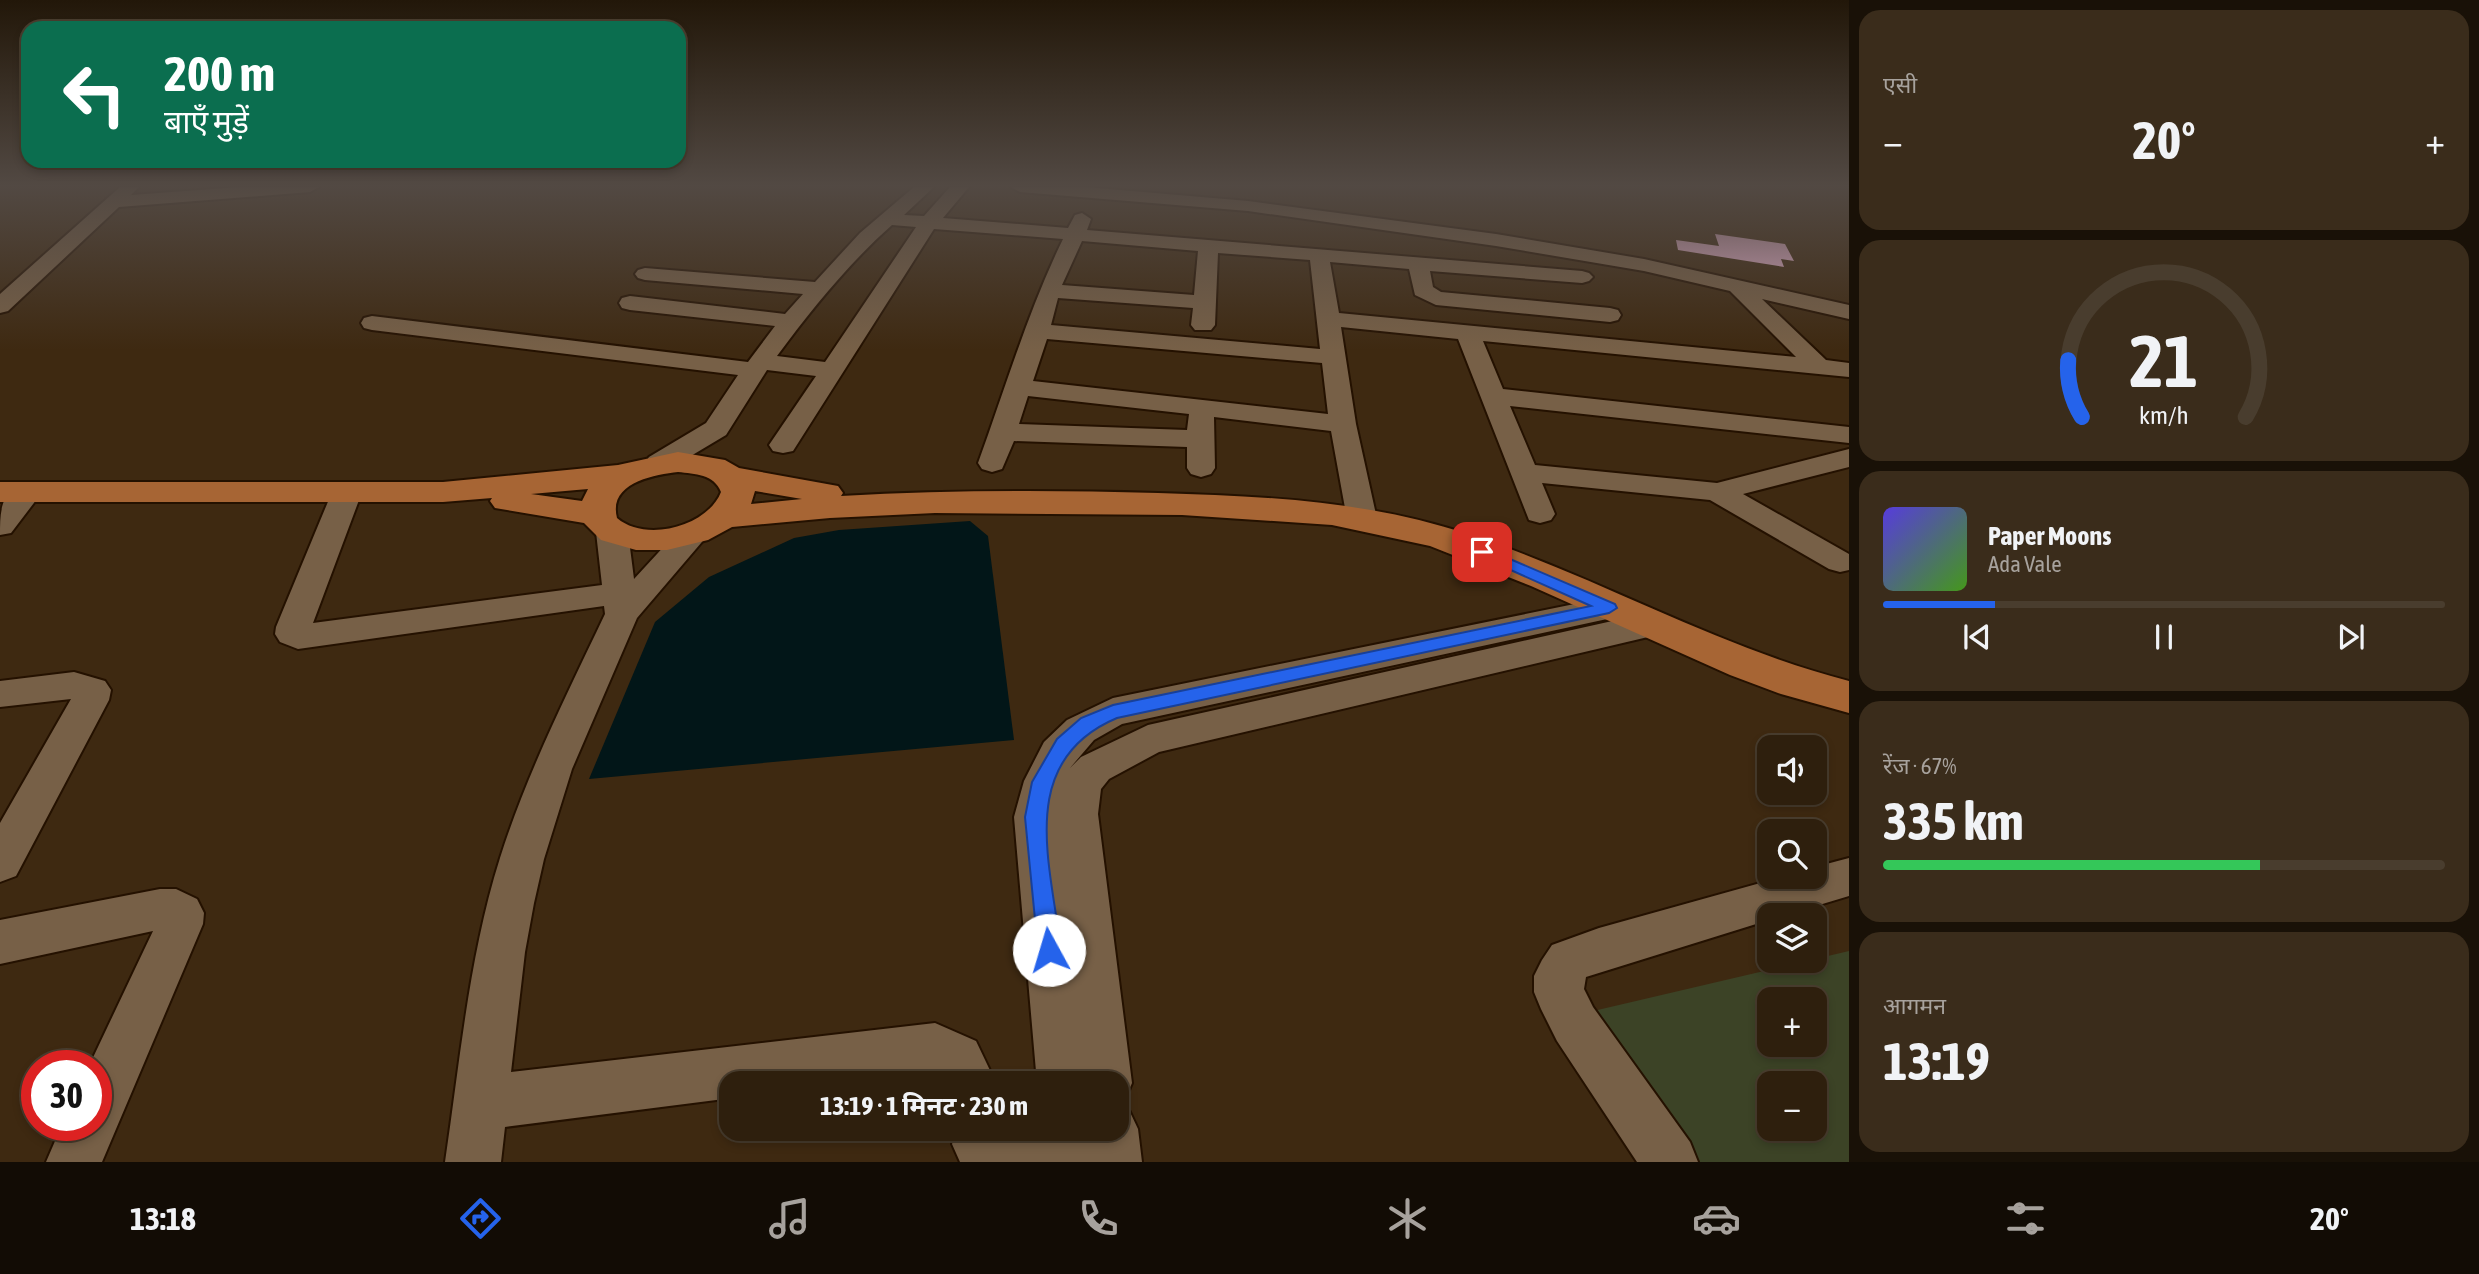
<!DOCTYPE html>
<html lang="hi">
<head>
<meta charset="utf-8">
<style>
  :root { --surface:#2e1f0d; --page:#3a2c1b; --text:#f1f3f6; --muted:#a7a29d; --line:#493d2e; --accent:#2563eb }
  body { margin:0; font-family:"Asap Condensed","Noto Sans Devanagari",sans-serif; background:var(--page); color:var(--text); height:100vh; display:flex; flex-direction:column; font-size:26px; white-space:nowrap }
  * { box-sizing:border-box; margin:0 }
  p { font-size:23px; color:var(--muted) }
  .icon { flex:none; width:38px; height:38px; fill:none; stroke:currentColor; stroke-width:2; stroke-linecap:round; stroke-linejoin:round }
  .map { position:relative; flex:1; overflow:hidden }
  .panel { display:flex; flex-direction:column; gap:10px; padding:10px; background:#191107; width:630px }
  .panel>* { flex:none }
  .hud { position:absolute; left:21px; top:21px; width:665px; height:147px; border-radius:21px; box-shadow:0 4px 10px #0003,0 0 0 2px var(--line); background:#0b6e4f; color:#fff; overflow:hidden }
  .buttons { position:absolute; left:1757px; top:735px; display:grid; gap:14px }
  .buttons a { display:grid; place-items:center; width:70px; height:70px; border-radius:14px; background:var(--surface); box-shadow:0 4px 10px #0003,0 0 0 2px var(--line); font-size:35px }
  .speed { position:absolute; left:21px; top:1050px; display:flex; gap:14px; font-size:35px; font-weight:700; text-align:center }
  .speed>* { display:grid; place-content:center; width:91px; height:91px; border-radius:50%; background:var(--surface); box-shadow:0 4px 10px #0003,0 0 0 2px var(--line); line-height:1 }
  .speed .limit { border:10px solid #d22; background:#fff; color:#111 }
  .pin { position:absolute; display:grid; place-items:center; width:60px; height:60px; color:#fff; margin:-30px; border-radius:14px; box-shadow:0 4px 10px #0006 }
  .me { position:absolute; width:77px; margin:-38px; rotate:354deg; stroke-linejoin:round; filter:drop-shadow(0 0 5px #0008) }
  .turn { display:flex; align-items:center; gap:24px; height:147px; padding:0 28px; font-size:32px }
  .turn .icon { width:91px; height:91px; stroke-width:2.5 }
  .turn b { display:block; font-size:49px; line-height:60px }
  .big { font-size:52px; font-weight:700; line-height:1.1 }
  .panel .widget { flex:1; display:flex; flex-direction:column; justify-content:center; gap:10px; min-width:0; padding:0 24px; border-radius:21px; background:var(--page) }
  .panel .dial { align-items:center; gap:0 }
  .dial svg { height:182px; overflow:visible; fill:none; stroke:var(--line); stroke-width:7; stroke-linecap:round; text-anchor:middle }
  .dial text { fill:var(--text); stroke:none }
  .song { display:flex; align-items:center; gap:21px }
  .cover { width:84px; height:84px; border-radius:10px; background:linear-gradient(135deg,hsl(250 70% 55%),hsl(100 70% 35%)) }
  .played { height:7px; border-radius:4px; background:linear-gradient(90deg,var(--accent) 20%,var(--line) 20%) }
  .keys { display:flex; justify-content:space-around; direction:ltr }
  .heat { display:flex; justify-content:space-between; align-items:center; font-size:38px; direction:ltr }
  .charge { height:10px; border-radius:5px; background:linear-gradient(90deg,#34c759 67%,var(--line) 0) }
  .trip { position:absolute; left:719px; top:1071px; width:410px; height:70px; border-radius:21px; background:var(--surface); box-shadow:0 4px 10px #0003,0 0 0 2px var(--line); font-weight:700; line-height:70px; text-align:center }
  .dock { display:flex; height:112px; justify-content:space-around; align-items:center; background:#120c05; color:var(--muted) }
  .dock .icon { width:49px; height:49px }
  .dock .current { color:var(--accent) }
  .dock b { font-size:32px; color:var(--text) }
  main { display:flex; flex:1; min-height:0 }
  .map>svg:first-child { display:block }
  .green { fill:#3c4326; fill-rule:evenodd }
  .water { fill:#021618 }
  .building { fill:#e4b1cd }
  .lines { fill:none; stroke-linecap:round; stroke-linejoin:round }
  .minor-casing { stroke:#241100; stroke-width:4 }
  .major-casing { stroke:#241100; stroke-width:4 }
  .minor { fill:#776047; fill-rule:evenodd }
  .major { fill:#a76534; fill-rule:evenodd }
  .route { fill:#2563eb; stroke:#184099; stroke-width:2 }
</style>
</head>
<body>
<main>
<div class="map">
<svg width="1849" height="1162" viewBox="0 0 1849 1162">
  <rect width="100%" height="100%" fill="#3e2911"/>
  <path class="green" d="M1849,951v211h-150l-110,-150zM1769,999h46v46h-46zM1769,1083h46v46h-46z"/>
  <path class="water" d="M970,521l18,15 26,204 -425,39 66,-157 54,-45 85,-39 45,-8z"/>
  <path class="building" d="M1715,234l70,10 9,17 -13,-2 3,8 -106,-17 -2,-10 43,6z"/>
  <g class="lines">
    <defs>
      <path id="minor" d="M120,187h19l-8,8 109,-8h79l-9,5 -191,15 -111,104 -8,2v-19z
        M914,187h20l-30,28 20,1 26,-29h19l-26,31 125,10 7,-13 7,-2 9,6 -4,11 495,41 7,2 4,4 -4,4 -7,2 -152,-12 3,16 8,5 169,16 8,2 3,5 -3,5 -8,2 -174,-17 -21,-10 -6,-26 -79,-7 9,51 457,44 -66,-66 -86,-20 -148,-25 -248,-35 -228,-19 -9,-5h74l163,14 248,33 148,25 205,46v14l-87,-20 64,61 23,3v14l-366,-36 20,48 346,38v16l-339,-37 25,59 182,18 132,-34v18l-106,27 106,60v16l-9,2 -11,-3 -119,-69 -168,-17 13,31 -4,6 -11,3 -11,-3 -71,-181 -117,-12 15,97 21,95 -4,7 -11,2 -11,-2 -4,-7 -16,-88 -117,-14 1,51 -4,6 -10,3 -10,-3 -4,-6v-21l-173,-6 -12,28 -10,3 -10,-3 -4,-6c27,-74 50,-152 85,-224l-129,-10 -141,222 -10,2 -10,-2 -4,-6 47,-69 -49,-6 -41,65 -57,34 -10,3 -10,-3 -4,-6 4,-6 57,-34 32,-48 -366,-45 -8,-2 -3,-5 3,-5 8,-2 376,46 27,-36 -145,-16 -8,-2 -3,-5 3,-5 8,-2 155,18 18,-20 -158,-14 -7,-2 -3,-4 3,-4 7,-2 170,14 45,-49zM892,225l24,2 -91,135 -48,-6c34,-46 72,-93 115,-131zM1082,241l116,10 -4,44 -132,-10zM1218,253l92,7 10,89 -269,-24 7,-27 135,10 -2,17 4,5h16l4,-5zM1047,339l275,24 6,51 -295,-33zM1028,396l161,18 -2,16 -168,-6z
        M28,482l10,3 5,6 -32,42 -11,2c0,-23 0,-46 28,-53z
        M347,483l10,3 5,6 -49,131 289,-38 -6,-53 5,-7 11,-2 11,2 5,7 6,47 46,-50 11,-2 11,2 5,7 -70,82 -65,151 -28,90 -10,44 -9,49 -14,120 424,-49 41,18 20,42h-55l-3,-6 -5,-2 -82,8h-119v15l-227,29 -4,35h-56c15,-101 24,-206 55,-304 27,-85 67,-164 105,-244l-1,-8 -306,43 -18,-7 -5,-8 1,-7 56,-135 5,-6z
        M1609,597l12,3 5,8 -5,8 -499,108 -28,16 -24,28 11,-11 67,-32 500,-112 12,4 6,8 -6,8 -12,4 -489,115 -50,27 -8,10 -3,25 34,269 -8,19 -7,3 12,5 9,19 4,33h-182l-8,-18 6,-15h158v-46h-79l-23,-266 10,-36 20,-39 23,-22 46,-22z
        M74,672l31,9 6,9 -2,10 -93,176 -16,6v-59l71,-124 -71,8v-26z
        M1849,858v38l-63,19h-17v5l-183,57 -2,12 9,18 97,135 8,20h-61l-80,-121 -16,-32 -7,-17v-16l8,-16 10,-15 47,-17 183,-51h33v-10z
        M160,889h16l21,10 7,14 -1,11 -101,238h-56l16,-37h34v-59h-7l64,-135 -153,33v-44z"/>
      <path id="major" d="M678,452l47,8 14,8 99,18 5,7 -2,3c105,-6 211,-6 317,-3 100,3 200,7 297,37 135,42 257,116 394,151v32l-68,-19 -51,-19 -199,-89 -101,-40 -98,-21 -150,-10 -247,-2 -105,5 -98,9 -24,13 -41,10h-31l-35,-10 -17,-17 -89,-15 -5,-7 2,-3 -49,4h-443v-20h443l175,-17zM678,472c17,2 36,2 43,20 -13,34 -75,51 -104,26 -9,-35 36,-43 61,-46zM588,489l-6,12 -51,-7zM755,491l47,8 -51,5z"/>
    </defs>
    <use href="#minor" class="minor-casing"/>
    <use href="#major" class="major-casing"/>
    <use href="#minor" class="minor"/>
    <use href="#major" class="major"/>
  </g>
  <linearGradient id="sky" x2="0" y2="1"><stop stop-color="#221709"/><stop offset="0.53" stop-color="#524943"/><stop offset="1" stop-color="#524943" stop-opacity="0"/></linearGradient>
  <rect width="1849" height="350" fill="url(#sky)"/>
  <path class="route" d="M1482,547l133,57 2,4 -8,5 -492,105c-102,43 -66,146 -56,232l-4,7 -8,3 -8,-3 -3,-7 -13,-133 7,-35 25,-43 24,-21 32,-13 478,-99 -114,-51 -2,-3z"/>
</svg>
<div class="buttons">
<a><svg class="icon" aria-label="sound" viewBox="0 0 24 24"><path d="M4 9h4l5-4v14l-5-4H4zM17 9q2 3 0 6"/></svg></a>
<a><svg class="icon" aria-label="search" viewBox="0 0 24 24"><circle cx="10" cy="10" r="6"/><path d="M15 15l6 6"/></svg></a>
<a><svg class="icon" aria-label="layers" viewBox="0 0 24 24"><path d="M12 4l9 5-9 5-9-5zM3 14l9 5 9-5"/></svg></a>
<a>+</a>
<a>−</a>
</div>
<div class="speed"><div class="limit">30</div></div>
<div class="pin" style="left:1482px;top:552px;background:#d93025"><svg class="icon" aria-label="arrive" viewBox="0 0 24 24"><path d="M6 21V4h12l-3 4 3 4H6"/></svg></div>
<svg class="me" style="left:1049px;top:950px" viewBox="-20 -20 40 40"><circle r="19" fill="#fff"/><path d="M0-13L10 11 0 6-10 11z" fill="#2563eb"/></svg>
<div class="trip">13:19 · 1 मिनट · 230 m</div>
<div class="hud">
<div class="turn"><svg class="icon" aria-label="left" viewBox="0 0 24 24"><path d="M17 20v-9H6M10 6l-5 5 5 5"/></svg><div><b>200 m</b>बाएँ मुड़ें</div></div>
</div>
</div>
<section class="panel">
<div class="widget"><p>एसी</p>
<div class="heat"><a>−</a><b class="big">20°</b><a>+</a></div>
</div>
<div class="widget dial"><svg viewBox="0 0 100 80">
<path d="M14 69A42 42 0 1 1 86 69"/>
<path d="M14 69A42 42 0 0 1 8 44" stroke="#2563eb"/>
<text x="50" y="56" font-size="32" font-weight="700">21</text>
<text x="50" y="72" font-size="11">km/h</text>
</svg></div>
<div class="widget">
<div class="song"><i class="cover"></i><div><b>Paper Moons</b><p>Ada Vale</p></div></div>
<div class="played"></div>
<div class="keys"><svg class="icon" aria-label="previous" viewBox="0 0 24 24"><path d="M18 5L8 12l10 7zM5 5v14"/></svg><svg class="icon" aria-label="pause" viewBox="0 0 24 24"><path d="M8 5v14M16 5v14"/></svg><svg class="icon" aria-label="next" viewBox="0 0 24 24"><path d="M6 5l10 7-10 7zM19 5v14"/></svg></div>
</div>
<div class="widget"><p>रेंज · 67%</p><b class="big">335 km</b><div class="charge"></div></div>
<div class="widget"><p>आगमन</p><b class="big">13:19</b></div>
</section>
</main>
<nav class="dock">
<b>13:18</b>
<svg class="icon current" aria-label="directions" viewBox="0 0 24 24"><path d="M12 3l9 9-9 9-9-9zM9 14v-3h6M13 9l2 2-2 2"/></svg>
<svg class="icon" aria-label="music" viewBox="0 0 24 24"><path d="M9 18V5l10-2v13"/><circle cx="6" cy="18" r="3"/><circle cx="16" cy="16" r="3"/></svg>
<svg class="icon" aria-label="phone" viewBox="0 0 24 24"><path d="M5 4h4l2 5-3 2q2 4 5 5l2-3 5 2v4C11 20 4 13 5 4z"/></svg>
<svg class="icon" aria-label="climate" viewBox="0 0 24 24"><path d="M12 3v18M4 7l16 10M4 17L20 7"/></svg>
<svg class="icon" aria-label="car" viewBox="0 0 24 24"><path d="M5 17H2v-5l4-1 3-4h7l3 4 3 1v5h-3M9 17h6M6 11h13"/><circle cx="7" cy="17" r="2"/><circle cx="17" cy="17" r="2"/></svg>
<svg class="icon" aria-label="filters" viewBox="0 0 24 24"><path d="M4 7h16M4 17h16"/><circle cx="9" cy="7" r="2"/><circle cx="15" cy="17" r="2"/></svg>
<b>20°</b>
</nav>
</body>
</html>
